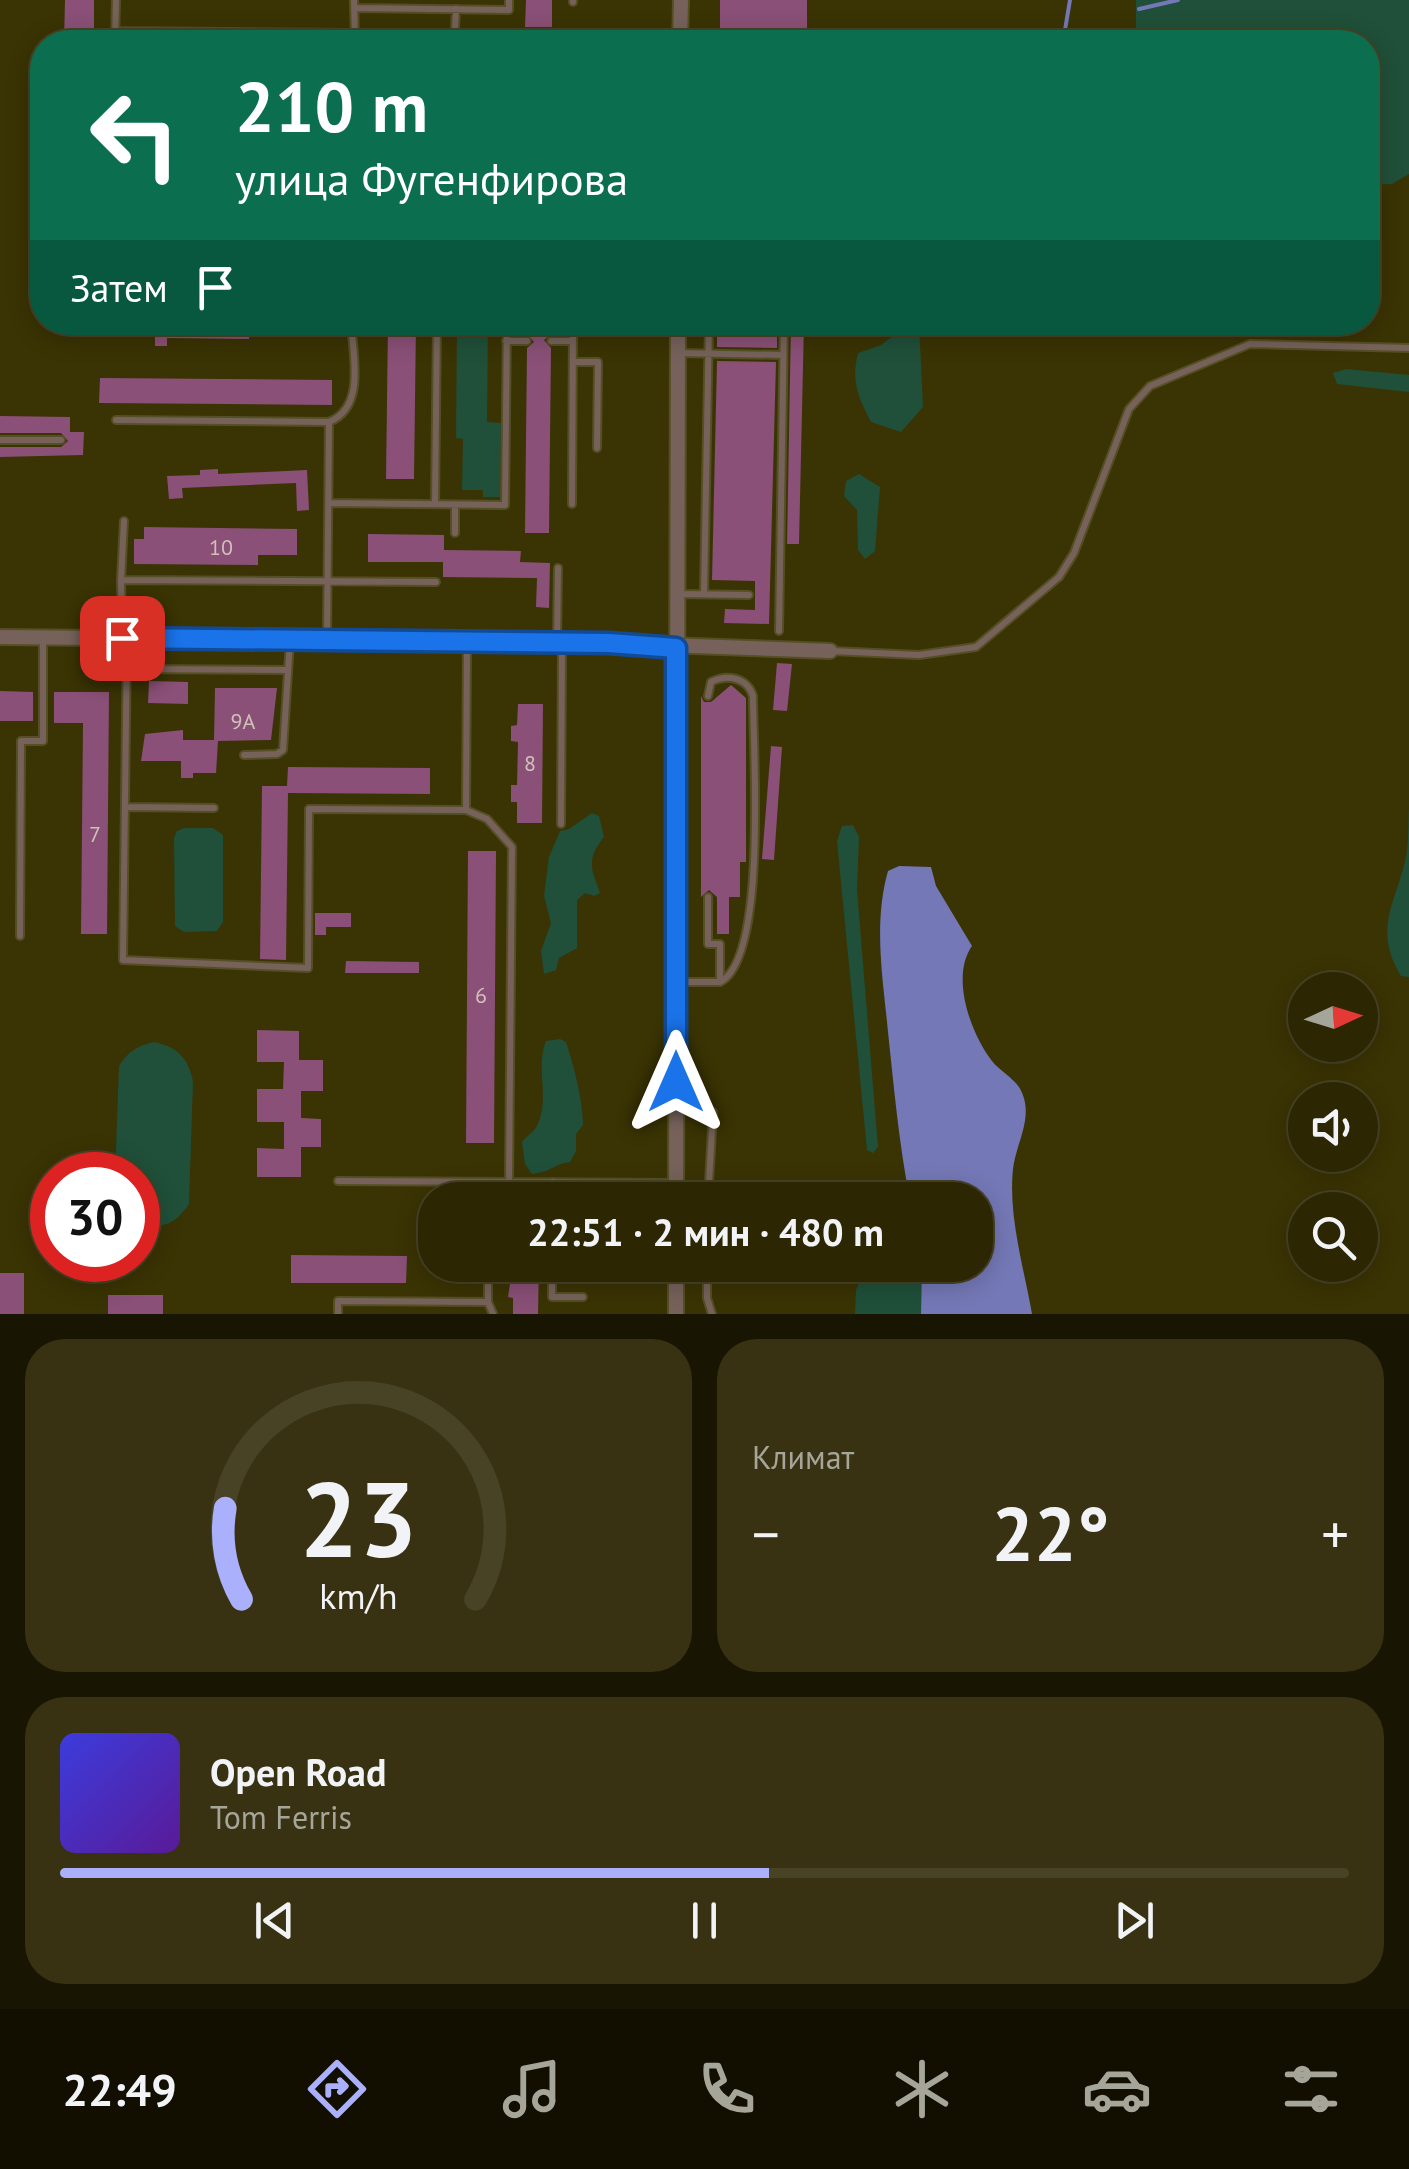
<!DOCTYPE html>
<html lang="ru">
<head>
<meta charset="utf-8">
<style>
  :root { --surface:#2c2603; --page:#383212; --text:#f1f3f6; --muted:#a6a59a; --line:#484325; --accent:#aab0fb }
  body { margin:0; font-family:"PT Sans",sans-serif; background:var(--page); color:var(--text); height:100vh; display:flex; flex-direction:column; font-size:38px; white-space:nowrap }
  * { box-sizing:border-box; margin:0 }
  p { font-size:32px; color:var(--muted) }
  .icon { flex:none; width:55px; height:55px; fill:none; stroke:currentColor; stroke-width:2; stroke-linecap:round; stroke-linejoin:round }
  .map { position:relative; height:1314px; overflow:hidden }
  .drawer { display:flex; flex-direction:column; gap:25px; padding:25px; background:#181502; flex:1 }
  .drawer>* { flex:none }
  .banner { position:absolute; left:30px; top:30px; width:1350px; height:305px; border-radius:40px; box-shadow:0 5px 25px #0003,0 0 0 2px var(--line); background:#0b6e4f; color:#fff; overflow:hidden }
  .needle { width:65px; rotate:86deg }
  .fabs { position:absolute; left:1288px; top:972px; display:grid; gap:20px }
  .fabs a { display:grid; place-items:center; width:90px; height:90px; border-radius:50%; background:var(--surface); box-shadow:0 5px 25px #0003,0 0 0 2px var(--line); font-size:50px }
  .speed { position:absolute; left:30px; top:1152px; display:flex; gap:20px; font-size:50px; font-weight:700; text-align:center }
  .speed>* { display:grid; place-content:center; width:130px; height:130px; border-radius:50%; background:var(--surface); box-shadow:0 5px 25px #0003,0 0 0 2px var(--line); line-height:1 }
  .speed .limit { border:15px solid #d22; background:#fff; color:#111 }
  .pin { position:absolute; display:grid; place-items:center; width:85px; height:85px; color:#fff; margin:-42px; border-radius:20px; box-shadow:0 5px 15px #0006 }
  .me { position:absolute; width:110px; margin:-55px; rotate:0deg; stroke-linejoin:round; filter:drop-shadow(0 0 8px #0008) }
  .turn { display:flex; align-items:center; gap:35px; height:210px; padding:0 40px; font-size:45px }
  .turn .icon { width:130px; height:130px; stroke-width:2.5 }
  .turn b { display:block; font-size:70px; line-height:85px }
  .then { display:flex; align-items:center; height:95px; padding:0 40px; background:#0003; gap:20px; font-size:38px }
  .big { font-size:75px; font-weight:700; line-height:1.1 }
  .drawer .widget { flex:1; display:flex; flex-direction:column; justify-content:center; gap:15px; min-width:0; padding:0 35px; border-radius:40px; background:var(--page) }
  .drawer .dial { align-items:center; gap:0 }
  .dial svg { height:260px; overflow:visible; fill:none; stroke:var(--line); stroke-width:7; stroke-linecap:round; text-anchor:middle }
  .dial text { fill:var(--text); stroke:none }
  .song { display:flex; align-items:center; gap:30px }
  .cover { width:120px; height:120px; border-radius:15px; background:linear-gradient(135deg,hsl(240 70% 55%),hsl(270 70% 35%)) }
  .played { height:10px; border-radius:5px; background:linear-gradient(90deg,var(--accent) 55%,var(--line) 55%) }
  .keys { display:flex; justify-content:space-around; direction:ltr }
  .heat { display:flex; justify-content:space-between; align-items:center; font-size:55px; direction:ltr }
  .drawer .tiles { flex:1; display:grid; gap:25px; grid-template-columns:1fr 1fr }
  .widget:last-child { grid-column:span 2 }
  .trip { position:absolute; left:418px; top:1182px; width:575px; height:100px; border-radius:40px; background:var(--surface); box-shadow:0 5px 25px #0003,0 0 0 2px var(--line); font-weight:700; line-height:100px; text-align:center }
  .tab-bar { display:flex; height:160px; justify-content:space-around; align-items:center; background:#120f01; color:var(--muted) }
  .tab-bar .icon { width:70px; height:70px }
  .tab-bar .on { color:var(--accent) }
  .tab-bar b { font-size:45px; color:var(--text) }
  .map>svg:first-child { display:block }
  .green { fill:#205039 }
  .water { fill:#7478b6 }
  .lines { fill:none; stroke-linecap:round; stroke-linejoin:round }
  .stream { stroke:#7478b6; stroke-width:4 }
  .building { fill:#8a5077 }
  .lane-casing { stroke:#564f24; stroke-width:10 }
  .street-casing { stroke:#564f24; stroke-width:18 }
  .lane { stroke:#76625b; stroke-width:6 }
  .street { stroke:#76625b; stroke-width:14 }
  .route-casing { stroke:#114b97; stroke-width:25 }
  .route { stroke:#1a73e8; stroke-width:18 }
  .labels { text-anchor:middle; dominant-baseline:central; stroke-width:10; stroke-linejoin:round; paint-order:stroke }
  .number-label { font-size:22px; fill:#d0c0b8 }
</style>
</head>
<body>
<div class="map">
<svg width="1409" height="1314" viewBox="0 0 1409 1314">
  <rect width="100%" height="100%" fill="#3a3304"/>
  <path class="green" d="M1136,0h273v174l-17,10 -24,1v-143h-232z
    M457,323h31l-1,99 14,1 -1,74h-17v-7h-21l1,-51 -7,-1z
    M897,323h22l4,84 -22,25 -30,-10c-13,-25 -20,-41 -13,-69l23,-8 16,-12z
    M1346,369l63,6v17l-72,-8 -4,-11z
    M859,474l21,13 -5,64 -10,8 -7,-9 -1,-40 -13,-14 2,-15z
    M1409,806v171l-8,-1c-27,-45 -8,-68 4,-114 4,-17 3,-38 4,-56z
    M592,813l7,3 5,21c-18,23 -13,30 -4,56l-6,3 -9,-3 -8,7v48l-18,10 -3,12 -12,4 -3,-23 10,-28 -7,-27 5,-39 11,-26 9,-2z
    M853,825l6,12 -2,53 21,257 -5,6 -6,-3 -30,-309 5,-15z
    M184,828h29l10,7v87l-6,9 -33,1 -9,-6 -1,-88 3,-7z
    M560,1039l6,3c8,24 17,59 17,83l-7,9v17l-6,11c-16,2 -19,10 -38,12l-7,-10 -3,-22c5,-7 13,-10 16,-18 12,-27 -3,-56 8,-83z
    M154,1042c24,5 34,16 39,39l-4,123c-13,20 -28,26 -51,20v-49h-23l4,-109c10,-15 18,-20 35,-24z
    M867,1265h55l-1,49h-66l1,-24z"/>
  <path class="water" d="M899,866l32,1 5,19 36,60c-22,31 -1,88 20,115 7,9 21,17 27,26 17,28 -3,55 -6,82 -5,47 11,99 19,145h-111l1,-49h53v-65h-65c-11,-56 -16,-112 -22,-168 -5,-54 -15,-108 0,-161z"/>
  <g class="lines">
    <path class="stream" d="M1139,9l39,-9
      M1063,42l7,-42"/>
  </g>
  <path class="building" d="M65,0h29v42h-30z
    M526,0h26v27h-27z
    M720,0h87v42h-87z
    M370,29l76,1v12h-76z
    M155,322l94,4v13l-82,-1v8h-12z
    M388,322h28l-2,157h-28z
    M527,322h24v12l-7,6 7,8 -2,185h-24l2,-185 7,-6 -7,-8z
    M717,322h60v26l-60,-1z
    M791,322h13l-5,222h-12z
    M717,361l59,1 -7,262 -45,-1 1,-14 30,1v-29l-43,-1z
    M100,378l232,2v25l-233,-2z
    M0,416l70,1v15h14l-1,23 -83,2v-10h61l7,-6 -7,-8h-61z
    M218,469v5l89,-4 2,40 -12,1 -1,-28 -114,5 1,10 -14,1 -2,-23 33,-1v-5z
    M144,527l153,2v26h-39v10l-124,-1v-25h10z
    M368,534l76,1v15l77,1 -1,11 30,1 -1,45 -13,-1 1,-29 -94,-1v-15h-75z
    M777,663l15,1 -5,47 -14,-1z
    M149,681l39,1v22l-40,-1z
    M731,685l15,13v164h-6v35h-11v37h-12v-37l-8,-7 -8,7v-201l3,6h7z
    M215,688h62l-6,52 -53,1 -2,32h-23v5h-12v-17h-40l4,-27 38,-4v10h31z
    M0,691l33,1v29h-33z
    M54,692h55l-2,242h-26l2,-211h-29z
    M518,704h25l-1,119h-25v-21h-6v-17h6l1,-43 -7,-1v-15l6,-1z
    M771,746l11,1 -8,113 -12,-1z
    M288,767l142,1v26l-142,-1 -2,167 -26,-1 2,-173h25z
    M468,851h28l-2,292h-28z
    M315,913h36v14h-25v8h-11z
    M346,961l73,1v11h-74z
    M257,1030l42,1v29h24v31h-22v27l20,1v28h-20v30h-44v-29l27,1v-27h-27v-33h26l1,-27h-27z
    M291,1255l116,1 -1,27h-115z
    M513,1265h26l-1,49h-25v-16l-5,-1z
    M0,1273h24v41h-24z
    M108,1295h55v19h-55z"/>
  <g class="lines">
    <defs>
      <path id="lane" d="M354,0l1,42
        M573,2v-2
        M354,8l155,2v-10
        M455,29l1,-20
        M115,31l240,2
        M115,42l1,-42
        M113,322l24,1
        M506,341h21
        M551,341h22
        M679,353l104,2
        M573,362h25l-1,86
        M116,420l213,2c37,-15 24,-66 22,-100
        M0,440h61
        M329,503l176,2 2,-183
        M435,504l2,-182
        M572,504l1,-182
        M455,533v-28
        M121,580l3,-59
        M677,594l72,1
        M704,594l5,-272
        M779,631l5,-309
        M122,638l-1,-58 315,2
        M127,640l-4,320 185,8 1,-159 157,1
        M327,640l2,-218
        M467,642l-1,168 21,9 25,28 -3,335 -19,18
        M557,642l1,-74
        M832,651l87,4 57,-8 83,-70 15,-24 55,-144 21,-23 100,-42 159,4
        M127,669l160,1
        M708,696l3,-14c16,-8 36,-5 42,14 0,53 15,262 -33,286
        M244,755l33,-1 6,-4 7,-109
        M126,807l88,1
        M561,824l1,-180
        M20,936l1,-195h22v-102
        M677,982h43v-38h-12v-47
        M338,1181l336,2
        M553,1200v-18
        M708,1200l5,-88
        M488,1265v37l5,12
        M552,1265v32h31
        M707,1265v33l5,16
        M338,1314v-13l150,1"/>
      <path id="street" d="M680,42l1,-42
        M0,637l609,6 221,8
        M676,1200l2,-878
        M676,1265v49"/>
    </defs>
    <use href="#lane" class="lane-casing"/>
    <use href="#street" class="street-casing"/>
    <use href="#lane" class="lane"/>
    <use href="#street" class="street"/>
  </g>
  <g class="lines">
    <defs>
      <path id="route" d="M122,638l487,5 67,5v434"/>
    </defs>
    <use href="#route" class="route-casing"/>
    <use href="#route" class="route"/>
  </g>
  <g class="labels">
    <g class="number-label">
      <text x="221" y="547">10</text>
      <text x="243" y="721">9А</text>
      <text x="530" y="763">8</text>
      <text x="95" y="834">7</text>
      <text x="481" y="995">6</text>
    </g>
  </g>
</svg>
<div class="fabs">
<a><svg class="needle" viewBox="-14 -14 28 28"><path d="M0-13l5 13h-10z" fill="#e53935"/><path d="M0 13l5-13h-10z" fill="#a6a59a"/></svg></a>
<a><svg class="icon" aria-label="sound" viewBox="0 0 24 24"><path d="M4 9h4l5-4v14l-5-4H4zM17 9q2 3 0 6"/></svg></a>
<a><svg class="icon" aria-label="search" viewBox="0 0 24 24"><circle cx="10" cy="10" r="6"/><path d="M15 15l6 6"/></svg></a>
</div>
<div class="speed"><div class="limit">30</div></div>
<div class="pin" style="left:122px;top:638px;background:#d93025"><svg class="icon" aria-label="arrive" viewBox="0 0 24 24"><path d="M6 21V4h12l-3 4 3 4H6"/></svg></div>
<svg class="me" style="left:676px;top:1082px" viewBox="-20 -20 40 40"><path d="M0-17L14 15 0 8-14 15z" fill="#1a73e8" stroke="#fff" stroke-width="4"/></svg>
<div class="trip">22:51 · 2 мин · 480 m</div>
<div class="banner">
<div class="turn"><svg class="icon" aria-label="left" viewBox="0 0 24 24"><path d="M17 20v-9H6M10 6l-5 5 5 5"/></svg><div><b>210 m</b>улица Фугенфирова</div></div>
<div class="then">Затем<svg class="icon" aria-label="arrive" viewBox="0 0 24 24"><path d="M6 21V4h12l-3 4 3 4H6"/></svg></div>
</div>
</div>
<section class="drawer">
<div class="tiles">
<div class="widget dial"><svg viewBox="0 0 100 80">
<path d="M14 69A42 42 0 1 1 86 69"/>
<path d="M14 69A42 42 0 0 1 9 41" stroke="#aab0fb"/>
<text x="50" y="56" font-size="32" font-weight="700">23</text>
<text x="50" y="72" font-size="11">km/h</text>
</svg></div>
<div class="widget"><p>Климат</p>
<div class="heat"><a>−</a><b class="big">22°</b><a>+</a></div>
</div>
<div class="widget">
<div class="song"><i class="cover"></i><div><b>Open Road</b><p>Tom Ferris</p></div></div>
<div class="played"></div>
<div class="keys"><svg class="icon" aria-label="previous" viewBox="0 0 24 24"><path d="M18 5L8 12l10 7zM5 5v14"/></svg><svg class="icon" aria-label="pause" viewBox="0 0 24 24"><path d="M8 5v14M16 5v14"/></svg><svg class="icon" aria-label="next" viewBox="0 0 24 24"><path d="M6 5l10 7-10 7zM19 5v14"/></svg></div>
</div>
</div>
</section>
<nav class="tab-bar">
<b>22:49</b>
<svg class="icon on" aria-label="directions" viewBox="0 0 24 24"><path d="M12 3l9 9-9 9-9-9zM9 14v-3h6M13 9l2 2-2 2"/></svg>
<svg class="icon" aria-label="music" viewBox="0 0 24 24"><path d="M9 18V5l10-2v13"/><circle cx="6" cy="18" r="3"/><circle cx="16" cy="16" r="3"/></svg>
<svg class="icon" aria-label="phone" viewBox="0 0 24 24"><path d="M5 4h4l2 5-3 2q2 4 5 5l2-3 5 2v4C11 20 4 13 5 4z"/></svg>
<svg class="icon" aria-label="climate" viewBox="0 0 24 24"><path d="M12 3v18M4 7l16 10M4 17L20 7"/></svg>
<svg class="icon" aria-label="car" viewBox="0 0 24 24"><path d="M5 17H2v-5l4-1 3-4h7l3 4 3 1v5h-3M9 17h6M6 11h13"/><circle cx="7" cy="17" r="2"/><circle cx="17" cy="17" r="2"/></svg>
<svg class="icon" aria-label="filters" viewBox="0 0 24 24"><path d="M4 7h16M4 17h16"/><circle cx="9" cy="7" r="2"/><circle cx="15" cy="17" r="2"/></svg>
</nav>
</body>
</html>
